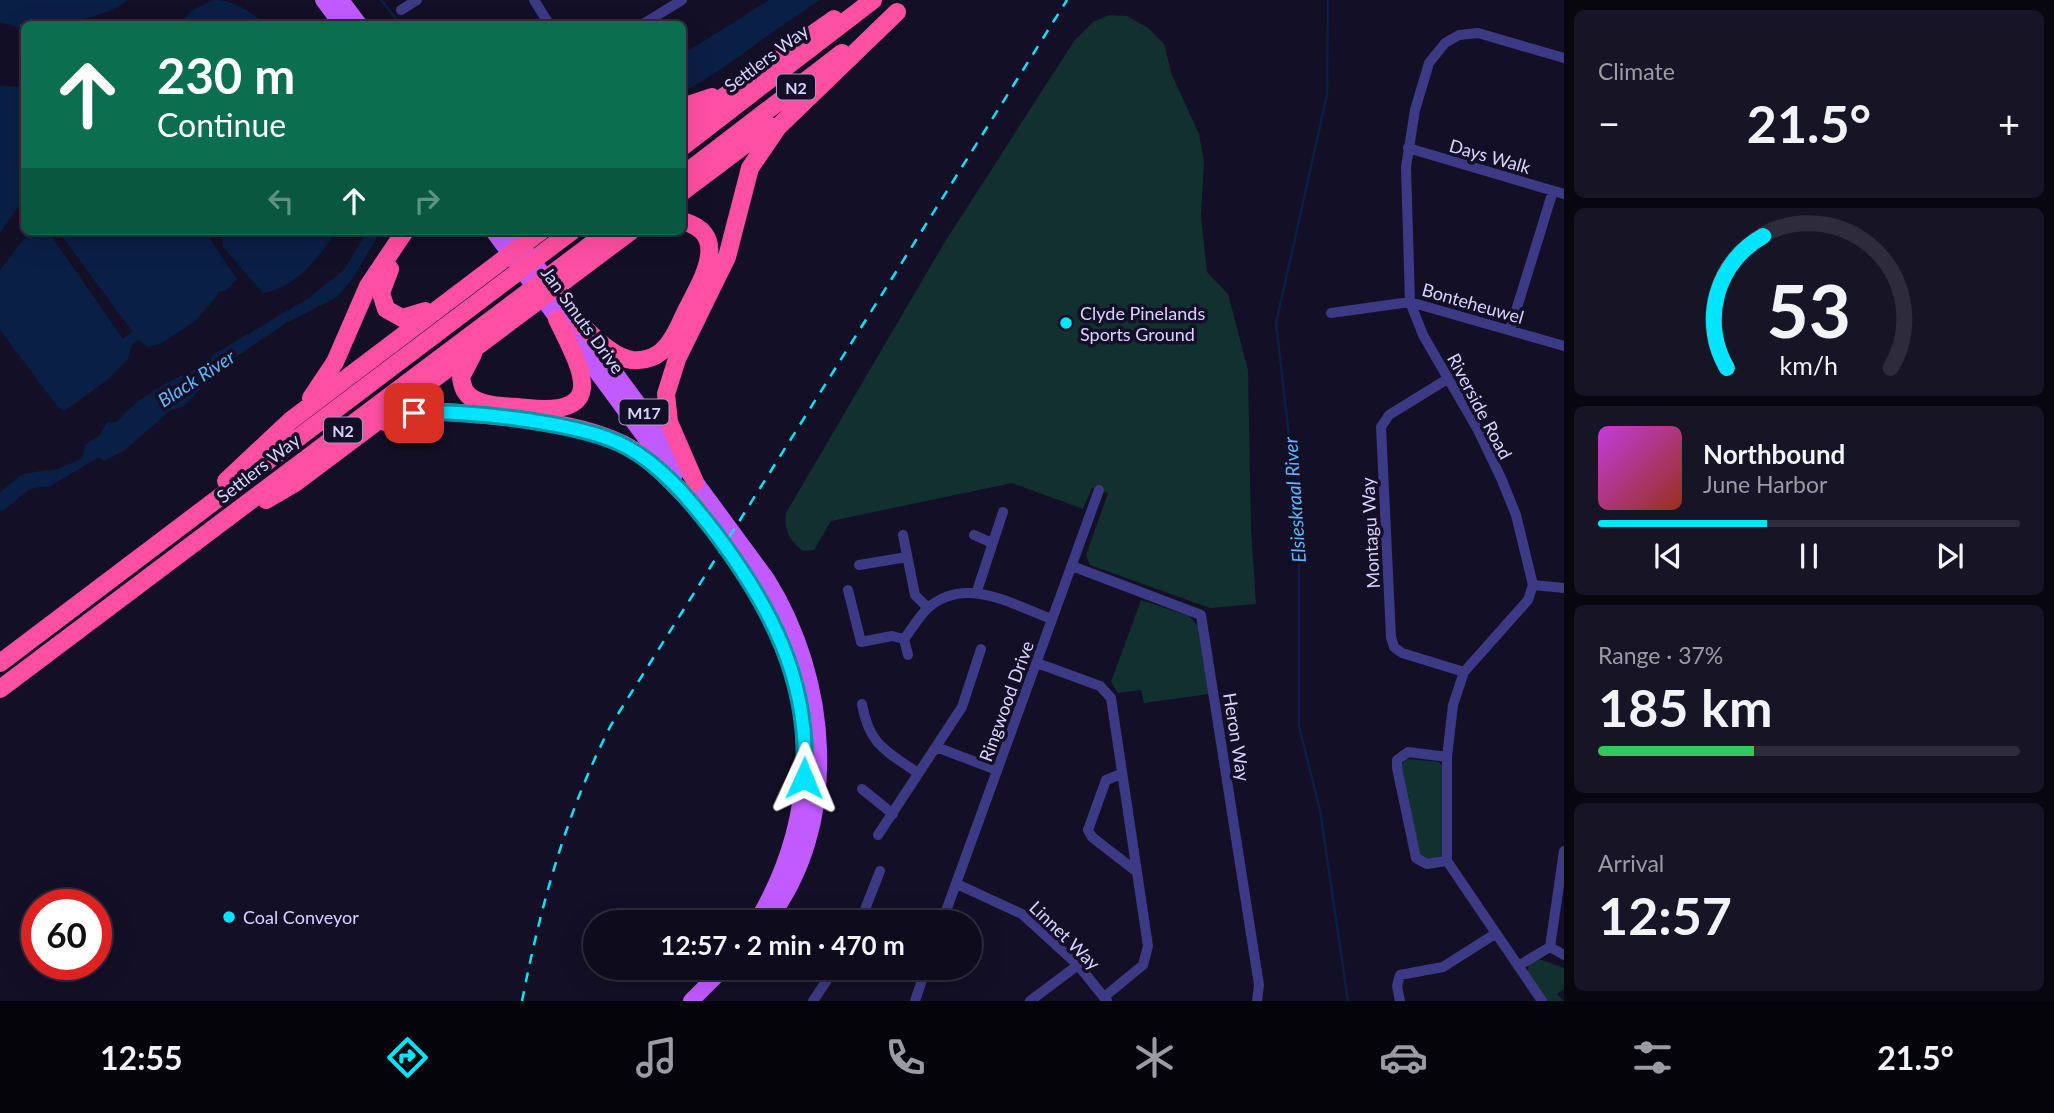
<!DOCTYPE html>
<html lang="en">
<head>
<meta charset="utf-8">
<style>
  :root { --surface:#0e0b1c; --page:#171425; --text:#f1f3f6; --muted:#9b9ba3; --line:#2e2b3b; --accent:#00e5ff }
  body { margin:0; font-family:Lato,sans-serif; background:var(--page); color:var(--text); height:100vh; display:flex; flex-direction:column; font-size:26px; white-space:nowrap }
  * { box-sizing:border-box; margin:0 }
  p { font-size:23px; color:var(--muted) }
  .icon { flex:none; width:38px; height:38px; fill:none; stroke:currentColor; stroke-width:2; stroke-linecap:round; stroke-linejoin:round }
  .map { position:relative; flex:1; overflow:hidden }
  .side { display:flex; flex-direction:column; gap:10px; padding:10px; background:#08060f; width:490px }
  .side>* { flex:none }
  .banner { position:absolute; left:21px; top:21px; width:665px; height:214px; border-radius:10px; box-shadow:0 7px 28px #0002,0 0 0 2px var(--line); background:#0b6e4f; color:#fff; overflow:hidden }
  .speed { position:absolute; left:21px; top:889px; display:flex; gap:14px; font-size:35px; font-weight:700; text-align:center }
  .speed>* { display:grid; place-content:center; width:91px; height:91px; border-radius:50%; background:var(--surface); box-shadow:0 7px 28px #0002,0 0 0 2px var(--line); line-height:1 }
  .speed .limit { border:10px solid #d22; background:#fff; color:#111 }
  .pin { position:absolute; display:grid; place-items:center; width:60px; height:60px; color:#fff; margin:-30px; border-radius:14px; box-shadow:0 4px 10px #0006 }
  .me { position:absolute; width:77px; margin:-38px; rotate:1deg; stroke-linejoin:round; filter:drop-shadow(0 0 5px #0008) }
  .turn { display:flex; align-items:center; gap:24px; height:147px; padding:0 21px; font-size:32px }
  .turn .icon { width:91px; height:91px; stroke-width:2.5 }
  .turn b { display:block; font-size:49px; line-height:60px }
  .lanes { display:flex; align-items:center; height:66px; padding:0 21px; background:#0003; justify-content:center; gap:35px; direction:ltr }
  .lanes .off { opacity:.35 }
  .big { font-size:52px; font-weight:700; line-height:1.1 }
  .side .card { flex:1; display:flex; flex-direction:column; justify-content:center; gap:10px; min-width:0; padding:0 24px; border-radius:10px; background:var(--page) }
  .side .dial { align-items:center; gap:0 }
  .dial svg { height:182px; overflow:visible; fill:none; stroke:var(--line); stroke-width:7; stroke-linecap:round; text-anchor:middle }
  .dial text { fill:var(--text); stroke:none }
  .song { display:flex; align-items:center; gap:21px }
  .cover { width:84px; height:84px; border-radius:10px; background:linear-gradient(135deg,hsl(290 70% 55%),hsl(10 70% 35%)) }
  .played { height:7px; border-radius:4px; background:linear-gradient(90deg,var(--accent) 40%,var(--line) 40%) }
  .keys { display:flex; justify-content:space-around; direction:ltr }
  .heat { display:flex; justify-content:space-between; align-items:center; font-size:38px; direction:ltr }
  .charge { height:10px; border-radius:5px; background:linear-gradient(90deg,#34c759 37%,var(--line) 0) }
  .trip { position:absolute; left:583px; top:910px; width:399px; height:70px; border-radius:35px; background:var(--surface); box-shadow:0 7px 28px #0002,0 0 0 2px var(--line); font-weight:700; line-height:70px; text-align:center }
  .tab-bar { display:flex; height:112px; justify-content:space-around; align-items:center; background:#06040b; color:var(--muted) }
  .tab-bar .icon { width:49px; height:49px }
  .tab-bar .selected { color:var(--accent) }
  .tab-bar b { font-size:32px; color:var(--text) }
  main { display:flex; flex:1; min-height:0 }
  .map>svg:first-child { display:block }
  .green { fill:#12302f }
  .water { fill:#0a1f44 }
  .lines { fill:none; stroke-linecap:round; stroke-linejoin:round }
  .stream { stroke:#0a1f44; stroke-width:2.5 }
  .river { stroke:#0a1f44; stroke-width:16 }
  .minor { stroke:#3d3a85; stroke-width:10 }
  .primary { stroke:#c25bff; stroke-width:16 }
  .motorway { stroke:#ff4fa3; stroke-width:18 }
  .rail { stroke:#00e5ff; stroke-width:2.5; stroke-dasharray:10 9; stroke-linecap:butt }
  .route-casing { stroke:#0095a6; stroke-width:18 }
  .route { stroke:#00e5ff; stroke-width:12 }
  .poi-dot { fill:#00e5ff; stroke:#130f26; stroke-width:2.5 }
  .labels { text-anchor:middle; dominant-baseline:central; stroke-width:7; stroke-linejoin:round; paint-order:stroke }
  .shield { fill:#130f26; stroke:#9e99be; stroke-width:2 }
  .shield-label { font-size:16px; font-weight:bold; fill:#d9d4ff }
  .street-label { font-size:18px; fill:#d9d4ff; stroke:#130f26 }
  .poi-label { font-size:18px; fill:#d9d4ff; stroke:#130f26; text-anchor:start }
  .water-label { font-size:19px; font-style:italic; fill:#62b6ff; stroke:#130f26 }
</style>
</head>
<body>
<main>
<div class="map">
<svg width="1564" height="1001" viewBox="0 0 1564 1001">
  <rect width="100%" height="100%" fill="#130f26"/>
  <path class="green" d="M1109,15l18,1 21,12 16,16 8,31 27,59 5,28 -3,54 6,56 21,22 20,76 3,159 5,75 -46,4 -120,-43 -4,-10 22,-62 -16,-5 -9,21 -71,-26 -181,38 -17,29 -11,1c-14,-11 -19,-20 -17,-38l157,-268 131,-204 19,-19z
    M1141,600l48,16 9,10 11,68 -65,9 -3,-13 -23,3 -7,-11z
    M1408,759l31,3 4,5 -1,92 -4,4 -20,-4 -17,-95z
    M1536,958l28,10v21l-7,5 7,7h-17l-20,-28 2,-9z"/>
  <path class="water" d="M0,0h128c-31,22 -67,24 -104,24v5l-24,-7z
    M214,0c20,0 35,11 51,24h-86l14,-14z
    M769,0h50l-108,76 -28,16v-38z
    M0,86l24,1v112l-24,34z
    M30,231h16l6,6 71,102 9,-8 -74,-100h147l32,48 -11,12 -9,1 2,2 -25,28 -34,22 -12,3 -10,-7 -6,4 -4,15 -22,22 -42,30 -7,-5 -57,-76v-60z
    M232,231h103c-13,25 -42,59 -72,62l-40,-46v-9z
    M367,231h14l-30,50 -14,16 -51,26 -65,44 -38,40 -12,3 -46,40 -21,11 -5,-4 -50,30 -24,-5 2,-7 27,-5 28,-11 3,-14 14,-9 8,-14h10c23,-29 62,-45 94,-61v-5l96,-57 37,-29z"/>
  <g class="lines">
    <path class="stream" d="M381,0l19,24
      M1328,0l-1,95 -51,228 23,200v203l21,84 28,191"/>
    <path class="river" d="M0,503l25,-21 21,-4"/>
    <path class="minor" d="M534,0l15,24
      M401,10l16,-10
      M643,24l39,-24
      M1408,148l156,46
      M1331,313l79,-11 154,44
      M1510,330l43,-139
      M1449,378l-60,37 -8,12 10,210 3,10 8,6 62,19
      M903,535l12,60 13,13
      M974,535l18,8
      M859,565l48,-8
      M1072,566l129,49 58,370 -2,16
      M1533,585l31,3
      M848,590l13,52 31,-6 12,3
      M977,591l26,-79
      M908,655l-4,-16c8,-10 15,-23 24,-31 38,-33 85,-3 124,11
      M1037,663l63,23 11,12 37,248 -5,19 -39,32
      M862,704c7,41 24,47 56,69
      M936,747l61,23
      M1447,757l-39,-5 -11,8v8l19,90 11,6 20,-3
      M1121,774l-15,6 -18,50 4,7 45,35
      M862,789l31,25
      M878,835l84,-128 19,-58
      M957,884l65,30 56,51 29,36
      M860,922l20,-51
      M942,922l157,-432
      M1550,947l14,8
      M1518,966l32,-19 14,-96
      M813,1001l22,-33
      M915,1001l11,-33
      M1030,1001l48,-36
      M1400,1001l-3,-15 3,-11 43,-8 52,-33
      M1542,1001l-95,-140v-104l6,-52 11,-33 64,-72 5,-15 -17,-70 -15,-37 -23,-48 -55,-95 -13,-33 -4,-135 9,-57 14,-47 16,-20 14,-8 19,-2 86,25"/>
    <path class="primary" d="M323,0l18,24
      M341,0l18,24
      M493,231l181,246
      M511,231l256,348c63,101 76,245 0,343
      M692,501c26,35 56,70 76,110 53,101 46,215 -12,311
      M691,1001l33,-33"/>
    <path class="motorway" d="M682,107l30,-10
      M682,126l152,-107
      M682,147l191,-147
      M682,176l160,-123
      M682,192l88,-66
      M390,269l-9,24 5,16 16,9 23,-7
      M580,324c15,13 32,33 52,36 11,1 22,-2 30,-9 12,-11 18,-28 25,-42 14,-28 45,-75 -5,-88
      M473,354l-12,23c1,10 4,18 13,22 14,8 36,7 53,9 84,9 53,-41 30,-89
      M311,398l24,-36 33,-76 37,-55
      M385,422l20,-7 24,-4c59,4 150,8 201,37 26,15 47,40 68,61
      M226,481l64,-60 251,-190
      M695,482l-26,-60 -3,-28 11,-35 50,-102 23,-89 28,-41 119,-115
      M266,500l29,-17 336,-252
      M0,663l572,-432
      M0,689l609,-458"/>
    <path class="rail" d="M522,1001c19,-97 44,-188 89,-276l456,-725"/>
  </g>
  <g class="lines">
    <defs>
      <path id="route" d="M414,413c49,-4 171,10 213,34 35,19 63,53 87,84 56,74 97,151 90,247"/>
    </defs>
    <use href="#route" class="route-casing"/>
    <use href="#route" class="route"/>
  </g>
  <g class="poi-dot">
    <circle cx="1066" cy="323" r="7"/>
    <circle cx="229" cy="917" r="7"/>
  </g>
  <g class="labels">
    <g class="shield">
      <rect x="777" y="74.5" width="38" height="25" rx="5"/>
      <rect x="619.5" y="399.5" width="49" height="25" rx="5"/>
      <rect x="324" y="417.5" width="38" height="25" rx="5"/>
    </g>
    <g class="shield-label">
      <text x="796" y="87">N2</text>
      <text x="644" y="412">M17</text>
      <text x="343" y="430">N2</text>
    </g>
    <g class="street-label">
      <text transform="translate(766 58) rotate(-37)">Settlers Way</text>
      <text transform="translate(1490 156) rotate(16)">Days Walk</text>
      <text transform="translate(1473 303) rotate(16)">Bonteheuwel</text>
      <text transform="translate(583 320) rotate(54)">Jan Smuts Drive</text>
      <text transform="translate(1480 406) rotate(62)">Riverside Road</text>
      <text transform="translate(258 468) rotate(-38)">Settlers Way</text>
      <text transform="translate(1370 533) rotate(-93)">Montagu Way</text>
      <text transform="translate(1006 701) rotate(-70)">Ringwood Drive</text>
      <text transform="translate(1237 737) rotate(81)">Heron Way</text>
      <text transform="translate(1065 935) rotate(44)">Linnet Way</text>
    </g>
    <g class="poi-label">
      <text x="1080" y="313">Clyde Pinelands<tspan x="1080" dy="21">Sports Ground</tspan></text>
      <text x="243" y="917">Coal Conveyor</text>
    </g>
    <g class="water-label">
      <text transform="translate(196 378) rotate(-33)">Black River</text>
      <text transform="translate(1294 500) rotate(-94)">Elsieskraal River</text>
    </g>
  </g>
</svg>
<div class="speed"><div class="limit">60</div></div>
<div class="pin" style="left:414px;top:413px;background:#d93025"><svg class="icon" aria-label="arrive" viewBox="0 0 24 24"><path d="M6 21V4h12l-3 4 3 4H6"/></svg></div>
<svg class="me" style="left:804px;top:778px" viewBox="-20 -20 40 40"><path d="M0-17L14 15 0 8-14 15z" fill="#00e5ff" stroke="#fff" stroke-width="4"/></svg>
<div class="trip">12:57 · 2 min · 470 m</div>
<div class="banner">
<div class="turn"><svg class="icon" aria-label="ahead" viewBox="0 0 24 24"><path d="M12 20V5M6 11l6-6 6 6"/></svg><div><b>230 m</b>Continue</div></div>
<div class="lanes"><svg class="icon off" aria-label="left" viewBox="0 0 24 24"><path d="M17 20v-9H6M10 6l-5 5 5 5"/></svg><svg class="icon" aria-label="ahead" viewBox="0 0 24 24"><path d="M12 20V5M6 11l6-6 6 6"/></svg><svg class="icon off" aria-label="right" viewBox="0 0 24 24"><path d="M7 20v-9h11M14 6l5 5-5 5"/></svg></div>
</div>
</div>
<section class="side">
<div class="card"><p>Climate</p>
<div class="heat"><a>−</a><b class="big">21.5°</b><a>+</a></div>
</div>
<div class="card dial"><svg viewBox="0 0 100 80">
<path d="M14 69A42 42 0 1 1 86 69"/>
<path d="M14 69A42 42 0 0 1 30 11" stroke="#00e5ff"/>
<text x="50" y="56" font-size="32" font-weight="700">53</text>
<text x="50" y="72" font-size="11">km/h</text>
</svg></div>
<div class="card">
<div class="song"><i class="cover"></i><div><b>Northbound</b><p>June Harbor</p></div></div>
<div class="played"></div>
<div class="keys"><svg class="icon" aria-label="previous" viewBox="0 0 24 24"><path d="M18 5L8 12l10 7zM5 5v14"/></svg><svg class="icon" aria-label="pause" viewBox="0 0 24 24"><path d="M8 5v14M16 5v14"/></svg><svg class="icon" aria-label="next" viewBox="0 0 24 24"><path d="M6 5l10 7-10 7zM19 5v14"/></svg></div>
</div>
<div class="card"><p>Range · 37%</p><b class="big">185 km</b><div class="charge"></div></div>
<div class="card"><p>Arrival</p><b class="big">12:57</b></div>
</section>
</main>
<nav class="tab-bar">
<b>12:55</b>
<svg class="icon selected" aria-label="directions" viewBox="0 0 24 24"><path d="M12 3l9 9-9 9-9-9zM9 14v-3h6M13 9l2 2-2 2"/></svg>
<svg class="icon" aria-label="music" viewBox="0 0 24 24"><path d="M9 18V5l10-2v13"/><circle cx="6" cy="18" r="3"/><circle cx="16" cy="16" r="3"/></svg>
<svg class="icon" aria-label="phone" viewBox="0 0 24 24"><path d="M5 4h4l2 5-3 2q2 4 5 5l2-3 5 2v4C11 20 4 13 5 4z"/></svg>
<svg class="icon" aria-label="climate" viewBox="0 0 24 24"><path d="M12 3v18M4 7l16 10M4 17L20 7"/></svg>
<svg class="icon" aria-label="car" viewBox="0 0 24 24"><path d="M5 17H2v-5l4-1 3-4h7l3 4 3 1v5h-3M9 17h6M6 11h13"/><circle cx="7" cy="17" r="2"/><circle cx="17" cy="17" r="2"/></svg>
<svg class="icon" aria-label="filters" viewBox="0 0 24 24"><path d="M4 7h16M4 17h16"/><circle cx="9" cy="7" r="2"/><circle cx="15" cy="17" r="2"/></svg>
<b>21.5°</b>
</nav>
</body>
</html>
